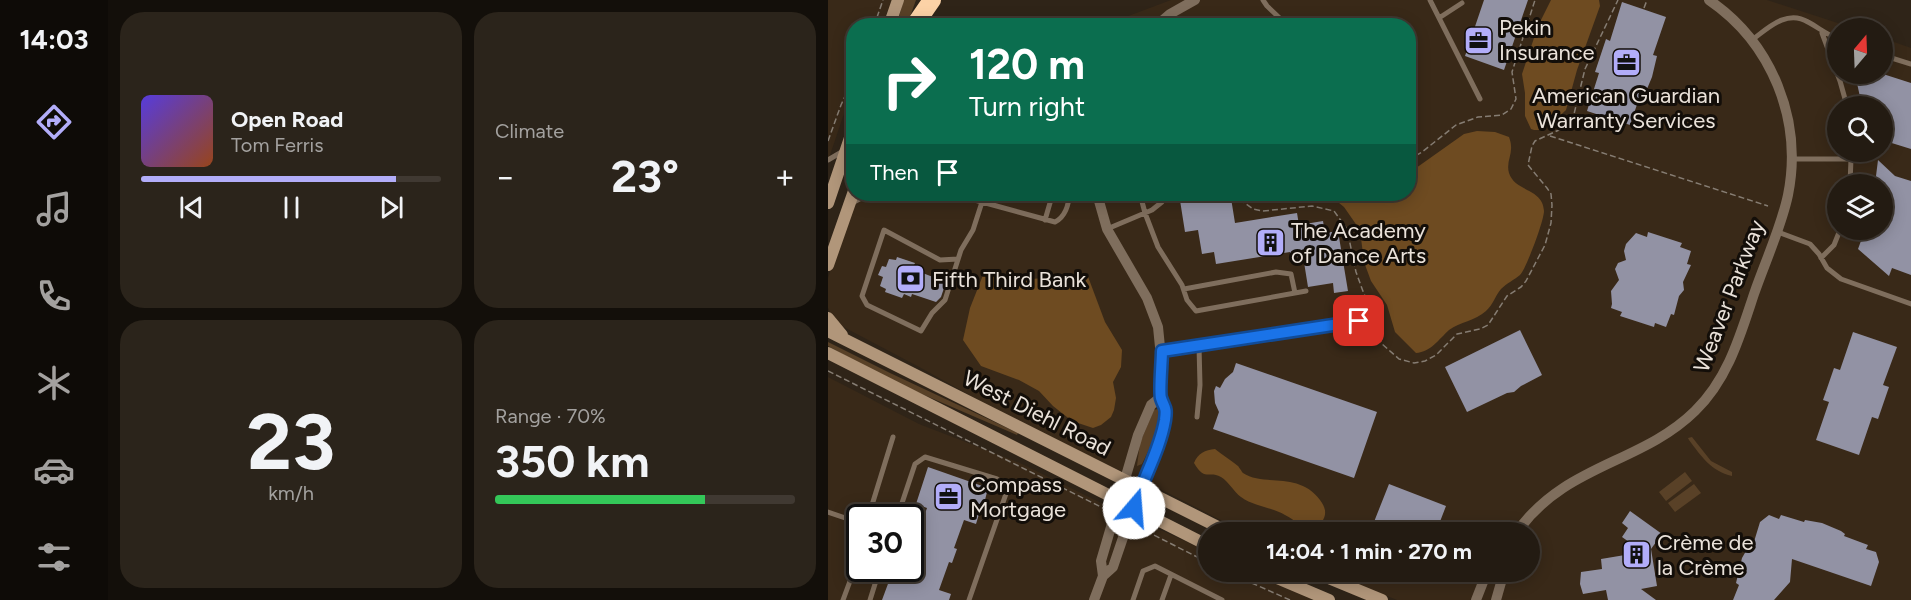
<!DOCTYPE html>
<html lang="en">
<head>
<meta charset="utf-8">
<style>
  :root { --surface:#231b12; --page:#2b241b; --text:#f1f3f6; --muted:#a3a19f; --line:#403932; --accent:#b2adf9 }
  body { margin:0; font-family:Figtree,sans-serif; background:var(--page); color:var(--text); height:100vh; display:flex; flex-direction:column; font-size:22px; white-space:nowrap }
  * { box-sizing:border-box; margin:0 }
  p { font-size:20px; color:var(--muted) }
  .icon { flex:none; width:33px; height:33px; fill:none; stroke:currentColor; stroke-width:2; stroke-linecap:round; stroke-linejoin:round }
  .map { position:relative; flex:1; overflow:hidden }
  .side { display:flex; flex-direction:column; gap:12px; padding:12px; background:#130f0a; width:720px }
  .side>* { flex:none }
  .hud { position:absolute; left:18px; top:18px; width:570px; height:183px; border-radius:24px; box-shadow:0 3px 15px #0003,0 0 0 2px var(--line); background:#0b6e4f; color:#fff; overflow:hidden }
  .needle { width:39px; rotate:19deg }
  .fabs { position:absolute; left:999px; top:18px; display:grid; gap:12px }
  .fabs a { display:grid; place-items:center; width:66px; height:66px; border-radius:50%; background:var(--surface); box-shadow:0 3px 15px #0003,0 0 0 2px var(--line); font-size:30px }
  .speed { position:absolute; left:18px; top:504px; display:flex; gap:12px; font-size:30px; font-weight:700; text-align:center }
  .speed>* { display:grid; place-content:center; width:78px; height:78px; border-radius:50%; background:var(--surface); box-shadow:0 3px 15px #0003,0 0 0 2px var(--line); line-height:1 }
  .speed .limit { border:3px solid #111; border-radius:9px; background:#fff; color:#111 }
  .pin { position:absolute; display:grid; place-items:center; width:51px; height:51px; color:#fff; margin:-26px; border-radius:12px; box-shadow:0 3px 9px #0006 }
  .me { position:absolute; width:66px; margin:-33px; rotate:18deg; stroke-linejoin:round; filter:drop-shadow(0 0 4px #0008) }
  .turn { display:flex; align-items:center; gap:21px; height:126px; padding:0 24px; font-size:27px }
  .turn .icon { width:78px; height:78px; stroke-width:2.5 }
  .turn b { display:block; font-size:42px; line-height:51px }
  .then { display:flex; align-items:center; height:57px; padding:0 24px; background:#0003; gap:12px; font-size:22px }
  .big { font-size:45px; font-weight:700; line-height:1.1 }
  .side .widget { flex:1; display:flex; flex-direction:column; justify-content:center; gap:9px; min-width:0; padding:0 21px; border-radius:24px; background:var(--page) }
  .side .dial { align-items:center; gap:0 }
  .dial b { font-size:78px; line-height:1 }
  .song { display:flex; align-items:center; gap:18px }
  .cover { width:72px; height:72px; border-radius:9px; background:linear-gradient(135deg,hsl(250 70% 55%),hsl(20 70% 35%)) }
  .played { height:6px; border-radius:3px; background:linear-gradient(90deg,var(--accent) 85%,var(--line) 85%) }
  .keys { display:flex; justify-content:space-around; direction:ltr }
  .heat { display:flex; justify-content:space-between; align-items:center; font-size:33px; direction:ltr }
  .charge { height:9px; border-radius:4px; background:linear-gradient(90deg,#34c759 70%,var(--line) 0) }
  .side .tiles { flex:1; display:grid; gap:12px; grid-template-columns:repeat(2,1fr) }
  .trip { position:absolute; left:370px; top:522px; width:342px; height:60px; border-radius:30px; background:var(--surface); box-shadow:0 3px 15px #0003,0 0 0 2px var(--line); font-weight:700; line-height:60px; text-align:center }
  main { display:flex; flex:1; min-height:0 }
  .menu { display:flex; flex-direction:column; width:108px; justify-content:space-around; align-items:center; background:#0e0b07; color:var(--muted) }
  .menu .icon { width:42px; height:42px }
  .menu .selected { color:var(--accent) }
  .menu b { font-size:27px; color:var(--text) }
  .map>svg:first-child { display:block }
  .built { fill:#392918; fill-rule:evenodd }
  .green { fill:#594127 }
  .water { fill:#6e4b21 }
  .building { fill:#9292a4 }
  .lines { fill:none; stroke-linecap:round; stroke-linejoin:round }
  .path { stroke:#867d73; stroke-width:1.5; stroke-dasharray:6 3; stroke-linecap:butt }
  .lane { stroke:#7f6e5d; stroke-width:5 }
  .street { stroke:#7f6e5d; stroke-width:10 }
  .secondary { stroke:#b1967a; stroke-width:12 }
  .highway { stroke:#fcd2a6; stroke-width:18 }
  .route-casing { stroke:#114b97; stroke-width:15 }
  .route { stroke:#1a73e8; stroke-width:10 }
  .labels { text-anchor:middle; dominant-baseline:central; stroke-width:6; stroke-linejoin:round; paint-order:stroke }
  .poi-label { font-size:22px; fill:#eae2da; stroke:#130e09; text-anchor:start }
  .street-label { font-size:22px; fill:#eae2da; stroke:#130e09 }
</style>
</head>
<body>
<main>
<nav class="menu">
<b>14:03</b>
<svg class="icon selected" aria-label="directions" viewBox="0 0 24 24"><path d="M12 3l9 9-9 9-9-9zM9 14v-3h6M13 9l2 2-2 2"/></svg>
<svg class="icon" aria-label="music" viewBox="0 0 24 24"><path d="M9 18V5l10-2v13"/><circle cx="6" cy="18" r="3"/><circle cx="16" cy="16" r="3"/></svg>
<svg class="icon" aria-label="phone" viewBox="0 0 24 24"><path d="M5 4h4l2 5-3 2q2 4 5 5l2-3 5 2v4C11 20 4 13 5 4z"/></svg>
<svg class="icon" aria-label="climate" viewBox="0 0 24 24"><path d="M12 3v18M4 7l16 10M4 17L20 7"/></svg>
<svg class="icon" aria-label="car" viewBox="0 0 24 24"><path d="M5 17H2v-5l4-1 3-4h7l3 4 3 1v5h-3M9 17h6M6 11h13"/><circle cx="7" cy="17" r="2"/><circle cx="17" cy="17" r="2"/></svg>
<svg class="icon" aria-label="filters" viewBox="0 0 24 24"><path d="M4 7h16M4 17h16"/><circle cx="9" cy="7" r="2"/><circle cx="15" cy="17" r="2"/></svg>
</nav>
<section class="side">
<div class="tiles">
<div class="widget">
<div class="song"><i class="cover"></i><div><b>Open Road</b><p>Tom Ferris</p></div></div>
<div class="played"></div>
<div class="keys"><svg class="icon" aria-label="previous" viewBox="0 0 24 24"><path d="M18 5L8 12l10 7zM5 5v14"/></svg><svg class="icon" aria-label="pause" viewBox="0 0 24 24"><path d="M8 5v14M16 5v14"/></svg><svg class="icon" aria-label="next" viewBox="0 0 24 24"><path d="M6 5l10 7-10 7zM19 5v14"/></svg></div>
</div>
<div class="widget"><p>Climate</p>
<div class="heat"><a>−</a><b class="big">23°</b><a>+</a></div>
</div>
<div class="widget dial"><b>23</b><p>km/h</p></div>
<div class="widget"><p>Range · 70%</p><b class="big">350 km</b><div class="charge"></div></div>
</div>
</section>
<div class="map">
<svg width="1083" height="600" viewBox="0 0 1083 600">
  <rect width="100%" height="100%" fill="#2f2418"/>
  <path class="built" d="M0,0h64l-10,25 -28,1 -1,61 -25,74z
    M343,0h596l86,28h-15v46h44l1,-36 28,10v552h-514l-70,-28h203v-40h-286l-72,-37 -151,-71 -98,-55 -87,-46 -8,-15v-30l29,-84h551v-168l-332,-1 47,-7zM1010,106h44v46h-44zM1010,184h44v46h-44z
    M0,377l91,47 101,39 77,38 112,51v20h43l61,28h-485zM32,518h50v50h-50z"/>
  <path class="green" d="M76,0h12l-9,25 -11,1z
    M0,342l62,31 128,60 -1,2 -130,-56 -59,-33z
    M330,409c4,14 -9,42 -16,55l-5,2 3,-23 14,-33z
    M864,437l19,24 21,11v4c-21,-5 -31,-20 -43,-36l-1,-2z
    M857,472l7,9 -26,20 -7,-9z
    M866,484l7,9 -26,19 -7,-9z"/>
  <path class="water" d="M723,0h48l1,6 -23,64 -11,40 -16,15 -9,5h-7l-3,-1 -6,-13v-23l-3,-19 16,-48z
    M649,131l18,1 14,5c1,3 2,6 2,9 1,9 -5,17 -2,27 6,19 34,15 35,38 0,10 -18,58 -24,64 -6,5 -13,8 -19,14 -6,7 -8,16 -15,22 -11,10 -26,11 -37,19 -10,9 -18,22 -33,23l-21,-21 -8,-27 -16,-24 -7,-19 -4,-32 -16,-23 -16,-13h80l1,-21 55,-39z
    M157,270l22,7 25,2 55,-5 18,48 17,28 -1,17 -8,15 3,16 -2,12 -3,7 -10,8 -8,3 -21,-7 -19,-15 -14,-15 -20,-11 -38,-14 -18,-26 7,-32z
    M387,449c7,6 16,11 23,17 1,1 4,6 5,7 20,14 56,-2 77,27 10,13 4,21 -6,31 -14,-4 -17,-10 -29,-16 -13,-8 -30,-8 -44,-18 -7,-5 -12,-15 -20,-20 -12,-7 -16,5 -27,-14 4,-10 11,-13 21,-14z"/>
  <path class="building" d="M656,0h44l-24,70 -39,-14z
    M794,2l44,15 -13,38 4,1 -5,21 -5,12 -4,-2 -13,38 -43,-14 12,-38 -4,-1 11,-33 4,2z
    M1027,74h28l28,9v66l-29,-9v-34h-20z
    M1050,160l17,16 16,5v94l-19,-7 -3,8 -31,-27 7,-19h17v-46h-7z
    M351,194h39l1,6 12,-2 4,25 62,-10 2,12 24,-4 2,12 13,-2 10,60 -14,2 -1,-10 -25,4 -5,-31 -12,2 -1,-6 -74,12 -2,-12 -12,2 -4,-24 -13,2z
    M820,232l34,11 -2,4 11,4 -4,13 4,1 -8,17 1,8 -5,6 -5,19 -3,-1 -5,13 -11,-4 -1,4 -34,-11 2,-4 -11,-4 1,-4 -1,-13 8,-11 -4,-11 3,-6 8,-3 -2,-9 2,-7 10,-11 11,4z
    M69,257l18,6 -2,4 7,3v2l26,10 -5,15 -5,5 -24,-8 -1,3 -7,-3 -2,4 -17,-6 1,-3 -6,-3 3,-9 -5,-2 4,-9 4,1 3,-8 7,1z
    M692,330l22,45 -21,11 -7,6 -7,1 -40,19 -22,-45z
    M1025,332l44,15 -14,38 6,2 -11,32 -6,-2 -13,38 -43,-15 13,-38 -6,-2 11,-32 6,2z
    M408,363l141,49 -23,66 -141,-49 6,-17 -4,-9 -1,-12 2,-5 4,2 5,-9 8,-7z
    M100,467l60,21 -6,24 -2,-1 -4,13 -12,-4 -10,28 3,1 -5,14 -3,-1 -10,28 12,4 -2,6h-67l10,-27 11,4 3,-9h4v-12l17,-48 -11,-4z
    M561,484l57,22 -10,26h-66z
    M802,511l32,23 -11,15 6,37 -16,3 15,11h-48l-2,-10 -23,4 -3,-10 1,-12 21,-3 -1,-10 42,-7 -21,-15 6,-9 -6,-5z
    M941,515l10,4 2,-4 23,7 1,-2 17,3 19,8 4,3 -1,2 24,9 -2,4 10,3 3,10 -8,24 -79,-27 -2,23 -16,18h-41l6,-15 -3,-2 6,-25 8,-14 3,1 7,-23z"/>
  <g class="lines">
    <path class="path" d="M816,8l3,-8
      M46,26l9,-26
      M722,136l218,70
      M0,141l13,-36 13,-28
      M580,160l14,-8 34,-27 22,-8 24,-2 9,-6 5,-10 -4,-27 23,-72
      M404,194l21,15 10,2 49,-5 22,5 13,18 9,43 8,22 11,20 6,29 18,16 15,4 11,-2 11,-6 21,-21 23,-5 8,-4 19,-29 14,-9 5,-6 19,-36 6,-22 1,-18 -1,-11 -4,-6 -19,-23 4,-19 3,-5 24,-11 9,-7 6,-9 11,-45 33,-69
      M0,371l279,139
      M310,527l71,36
      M399,572l63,28"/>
    <path class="lane" d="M435,0l4,6 21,20
      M602,0l50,99
      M611,18l23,-15
      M994,33l18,48 7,25
      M924,40c16,-12 35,-31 56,-18 11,6 18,12 30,17
      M1054,55l29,9
      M964,159h59l-1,25
      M0,160l17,-10
      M125,194l29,8 -9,28 -12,20 -16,50 -13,13 -11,18 -54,-26 -5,-9 22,-66 56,30 18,-1
      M157,194l-3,8 73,20c10,-5 14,-17 14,-28
      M215,194l9,2 -7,24
      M312,194l5,19 13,34 24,38 5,15 9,11 110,-20
      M26,202l9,-5 22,-2
      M279,229l45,-19 10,-8v-8
      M950,232l32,12 9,10 8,14 14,11 70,25
      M993,258l13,-13 6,-15
      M356,289l92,-17 15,2 4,19
      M334,351l197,-30
      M369,417l3,-32 -1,-39
      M0,512l32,11
      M40,518l25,-81
      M69,518l18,-54 10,-7 72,22 11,9 -39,112
      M15,600l17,-46
      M42,600l10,-32
      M305,600l10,-29 12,-5 67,34
      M334,600l9,-25"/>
    <path class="street" d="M328,26l14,-12 25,-14
      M269,194l10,35 40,69 11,29 4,40 -1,30 5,10 -1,13 -9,34 -12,22 -31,91 -10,9
      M689,532c48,-68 124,-68 178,-121 33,-32 45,-75 59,-117 11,-32 27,-66 34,-99 15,-75 -16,-152 -79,-195
      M266,600l9,-24 -2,-15 37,-126 13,-30 10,-8
      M648,600l11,-28
      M668,600l8,-28"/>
    <path class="secondary" d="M61,26l9,-26
      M0,203l26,-77
      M0,265l26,-74
      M0,318l14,17
      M0,331l400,201
      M0,353l381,193
      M435,572l66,28
      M486,572l68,28"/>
    <path class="highway" d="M86,26l18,-26"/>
  </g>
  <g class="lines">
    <defs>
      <path id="route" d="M306,508c9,-30 26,-58 31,-88 2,-14 -1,-12 -4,-22 -2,-6 1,-37 1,-47l197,-30"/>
    </defs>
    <use href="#route" class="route-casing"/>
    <use href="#route" class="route"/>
  </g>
  <defs>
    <symbol id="office-square" viewBox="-11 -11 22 22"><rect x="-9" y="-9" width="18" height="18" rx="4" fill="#b2adf9" stroke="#130e09"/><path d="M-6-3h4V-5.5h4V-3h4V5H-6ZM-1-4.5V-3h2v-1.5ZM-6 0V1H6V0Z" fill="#111"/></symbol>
    <symbol id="building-square" viewBox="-11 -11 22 22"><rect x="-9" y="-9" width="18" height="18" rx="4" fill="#b2adf9" stroke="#130e09"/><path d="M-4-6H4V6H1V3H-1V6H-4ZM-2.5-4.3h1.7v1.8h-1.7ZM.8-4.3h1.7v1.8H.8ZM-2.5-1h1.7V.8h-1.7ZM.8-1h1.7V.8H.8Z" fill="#111"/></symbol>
    <symbol id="bank-square" viewBox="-11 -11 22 22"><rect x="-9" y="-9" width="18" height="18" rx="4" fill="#b2adf9" stroke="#130e09"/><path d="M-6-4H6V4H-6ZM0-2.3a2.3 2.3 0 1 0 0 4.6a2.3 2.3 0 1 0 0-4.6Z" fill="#111"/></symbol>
  </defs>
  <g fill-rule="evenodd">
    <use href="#office-square" x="634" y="24" width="33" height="33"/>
    <use href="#office-square" x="782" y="46" width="33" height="33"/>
    <use href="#building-square" x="426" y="226" width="33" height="33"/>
    <use href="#bank-square" x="66" y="262" width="33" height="33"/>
    <use href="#office-square" x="104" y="480" width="33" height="33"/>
    <use href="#building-square" x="792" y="538" width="33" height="33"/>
  </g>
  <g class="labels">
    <g class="poi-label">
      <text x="671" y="27">Pekin<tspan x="671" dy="25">Insurance</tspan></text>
      <text x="798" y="95" text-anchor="middle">American Guardian<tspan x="798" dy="25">Warranty Services</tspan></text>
      <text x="463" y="230">The Academy<tspan x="463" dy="25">of Dance Arts</tspan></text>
      <text x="104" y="279">Fifth Third Bank</text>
      <text x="142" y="484">Compass<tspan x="142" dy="25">Mortgage</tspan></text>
      <text x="829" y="542">Crème de<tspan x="829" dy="25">la Crème</tspan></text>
    </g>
    <g class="street-label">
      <text transform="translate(901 296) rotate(-69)">Weaver Parkway</text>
      <text transform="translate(209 413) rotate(27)">West Diehl Road</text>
    </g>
  </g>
</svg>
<div class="fabs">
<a><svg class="needle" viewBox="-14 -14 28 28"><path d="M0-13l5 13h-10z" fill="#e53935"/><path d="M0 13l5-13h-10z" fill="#a3a19f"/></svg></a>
<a><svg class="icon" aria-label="search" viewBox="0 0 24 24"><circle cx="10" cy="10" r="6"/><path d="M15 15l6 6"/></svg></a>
<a><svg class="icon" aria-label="layers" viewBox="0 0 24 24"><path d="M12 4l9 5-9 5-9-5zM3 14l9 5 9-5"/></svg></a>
</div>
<div class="speed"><div class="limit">30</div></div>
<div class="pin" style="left:531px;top:321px;background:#d93025"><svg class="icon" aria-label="arrive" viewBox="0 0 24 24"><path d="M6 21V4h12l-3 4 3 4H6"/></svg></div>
<svg class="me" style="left:306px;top:508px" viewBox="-20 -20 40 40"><circle r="19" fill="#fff"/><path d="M0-13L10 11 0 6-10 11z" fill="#1a73e8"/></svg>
<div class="trip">14:04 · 1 min · 270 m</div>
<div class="hud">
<div class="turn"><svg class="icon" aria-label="right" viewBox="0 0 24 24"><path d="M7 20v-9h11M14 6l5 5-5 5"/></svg><div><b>120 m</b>Turn right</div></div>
<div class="then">Then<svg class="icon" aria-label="arrive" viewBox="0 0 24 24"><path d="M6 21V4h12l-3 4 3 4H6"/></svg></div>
</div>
</div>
</main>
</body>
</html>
